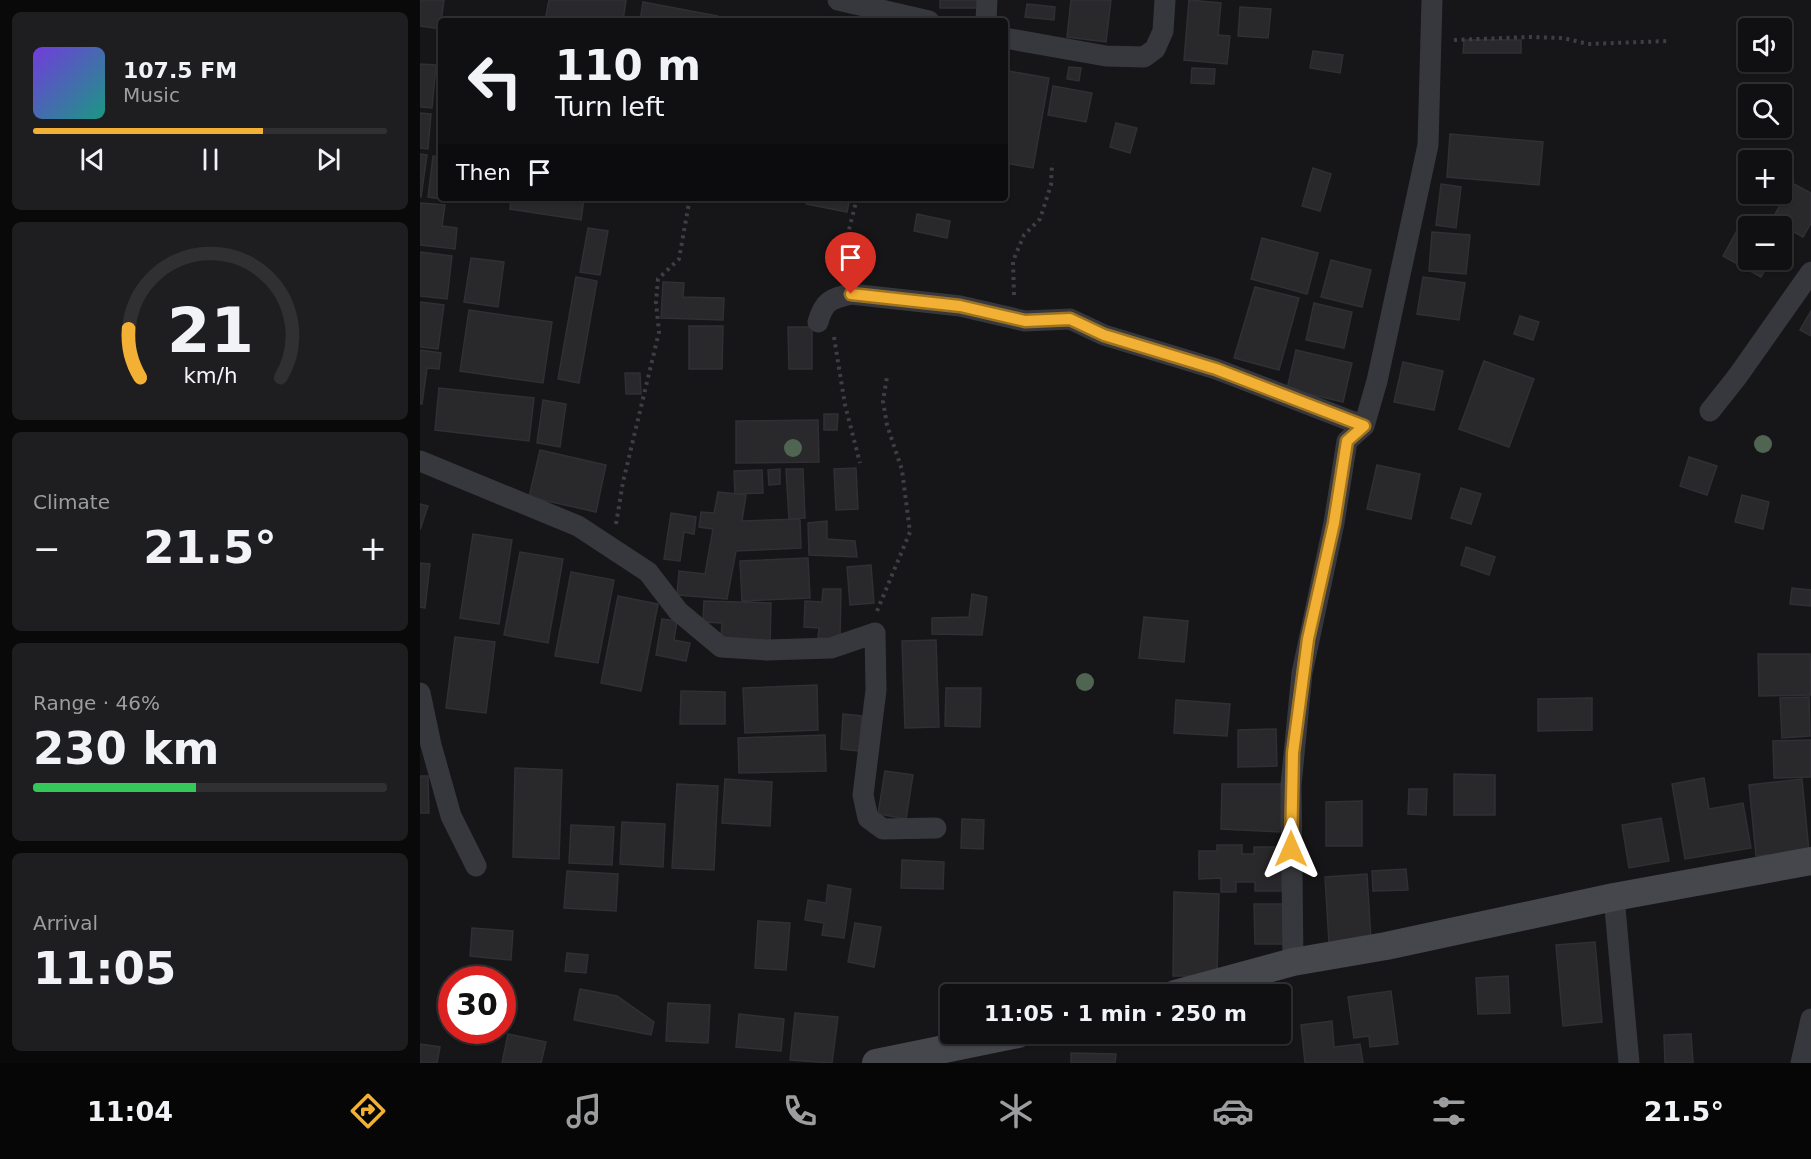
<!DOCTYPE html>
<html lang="en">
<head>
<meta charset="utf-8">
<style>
  :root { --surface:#101012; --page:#1e1e20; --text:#f1f3f6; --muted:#9c9d9f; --line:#303032; --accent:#f2b134 }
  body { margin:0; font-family:"DejaVu Sans",sans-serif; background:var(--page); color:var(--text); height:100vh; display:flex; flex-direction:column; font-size:22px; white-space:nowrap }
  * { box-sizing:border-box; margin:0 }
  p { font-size:20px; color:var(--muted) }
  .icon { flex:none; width:33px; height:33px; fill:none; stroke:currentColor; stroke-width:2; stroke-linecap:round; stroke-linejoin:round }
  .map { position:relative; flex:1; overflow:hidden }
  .panel { display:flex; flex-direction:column; gap:12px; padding:12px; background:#09090a; width:420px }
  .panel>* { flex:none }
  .hud { position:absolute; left:18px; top:18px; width:570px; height:183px; border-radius:6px; box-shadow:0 2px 4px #0004,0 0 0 2px var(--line); background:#101012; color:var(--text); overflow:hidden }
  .controls { position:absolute; left:1318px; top:18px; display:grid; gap:12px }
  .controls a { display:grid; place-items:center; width:54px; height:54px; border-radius:6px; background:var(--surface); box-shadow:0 2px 4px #0004,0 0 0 2px var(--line); font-size:30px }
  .speed { position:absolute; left:18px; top:966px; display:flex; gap:12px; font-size:30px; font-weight:700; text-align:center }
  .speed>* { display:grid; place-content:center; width:78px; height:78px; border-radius:50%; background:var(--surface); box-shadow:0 2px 4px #0004,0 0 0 2px var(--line); line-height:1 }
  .speed .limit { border:9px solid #d22; background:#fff; color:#111 }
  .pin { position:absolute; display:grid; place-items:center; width:51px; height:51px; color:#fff; margin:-62px -26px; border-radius:50% 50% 50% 0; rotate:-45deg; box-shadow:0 0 6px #0007 }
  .pin .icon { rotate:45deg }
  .me { position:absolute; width:66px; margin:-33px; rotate:0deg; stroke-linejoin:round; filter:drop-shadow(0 0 4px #0008) }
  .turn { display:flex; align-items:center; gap:21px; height:126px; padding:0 18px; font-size:27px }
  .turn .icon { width:78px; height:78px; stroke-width:2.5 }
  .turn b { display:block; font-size:42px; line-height:51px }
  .then { display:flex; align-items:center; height:57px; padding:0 18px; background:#0003; gap:12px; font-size:22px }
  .big { font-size:45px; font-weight:700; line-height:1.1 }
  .panel .tile { flex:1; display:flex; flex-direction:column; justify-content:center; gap:9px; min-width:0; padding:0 21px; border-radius:9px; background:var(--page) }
  .panel .dial { align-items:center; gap:0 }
  .dial svg { height:156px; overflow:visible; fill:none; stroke:var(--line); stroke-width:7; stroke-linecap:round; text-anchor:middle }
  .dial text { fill:var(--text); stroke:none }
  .song { display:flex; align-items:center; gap:18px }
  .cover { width:72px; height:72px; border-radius:9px; background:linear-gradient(135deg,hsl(260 70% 55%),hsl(170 70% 35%)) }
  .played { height:6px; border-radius:3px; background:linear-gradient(90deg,var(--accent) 65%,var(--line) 65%) }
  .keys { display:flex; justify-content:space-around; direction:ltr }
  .heat { display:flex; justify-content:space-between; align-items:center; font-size:33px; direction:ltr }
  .charge { height:9px; border-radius:4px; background:linear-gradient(90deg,#34c759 46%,var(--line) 0) }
  .trip { position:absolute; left:520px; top:984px; width:351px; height:60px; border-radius:6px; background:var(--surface); box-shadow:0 2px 4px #0004,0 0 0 2px var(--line); font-weight:700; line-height:60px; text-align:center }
  .dock { display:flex; height:96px; justify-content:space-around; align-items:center; background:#060607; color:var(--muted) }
  .dock .icon { width:42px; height:42px }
  .dock .current { color:var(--accent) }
  .dock b { font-size:27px; color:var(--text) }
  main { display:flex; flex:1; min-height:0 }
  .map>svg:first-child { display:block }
  .building { fill:#29292c; stroke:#303034; stroke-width:1.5 }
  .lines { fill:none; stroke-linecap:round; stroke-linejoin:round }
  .path { stroke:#3d3f44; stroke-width:4; stroke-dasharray:3 4.5; stroke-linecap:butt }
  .street { stroke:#37383d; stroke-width:21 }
  .secondary { stroke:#45474d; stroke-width:28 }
  .tree { fill:#506452 }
  .route-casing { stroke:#9d7322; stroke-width:15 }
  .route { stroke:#f2b134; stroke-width:10 }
</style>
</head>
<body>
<main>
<section class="panel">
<div class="tile">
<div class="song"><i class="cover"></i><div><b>107.5 FM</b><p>Music</p></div></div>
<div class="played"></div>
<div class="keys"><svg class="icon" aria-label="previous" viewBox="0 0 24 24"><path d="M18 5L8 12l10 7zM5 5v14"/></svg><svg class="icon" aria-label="pause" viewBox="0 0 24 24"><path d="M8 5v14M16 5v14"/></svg><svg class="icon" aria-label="next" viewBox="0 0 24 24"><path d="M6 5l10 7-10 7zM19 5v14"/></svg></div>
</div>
<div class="tile dial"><svg viewBox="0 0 100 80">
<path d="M14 69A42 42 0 1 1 86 69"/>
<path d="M14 69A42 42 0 0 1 8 44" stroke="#f2b134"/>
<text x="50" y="56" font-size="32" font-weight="700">21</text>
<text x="50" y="72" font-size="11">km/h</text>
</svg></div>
<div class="tile"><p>Climate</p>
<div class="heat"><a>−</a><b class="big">21.5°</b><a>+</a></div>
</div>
<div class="tile"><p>Range · 46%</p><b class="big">230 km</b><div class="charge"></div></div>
<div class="tile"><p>Arrival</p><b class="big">11:05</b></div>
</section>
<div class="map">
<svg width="1391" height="1063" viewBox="0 0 1391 1063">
  <rect width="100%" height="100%" fill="#161618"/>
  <path class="building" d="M0,0h24l-4,29 -20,-3z
    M129,0h77l-3,21h-78z
    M520,0h43v8h-43z
    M651,0h40l-5,42 -39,-5z
    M769,0l32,3 -3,32 12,1 -3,28 -43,-4z
    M223,2l75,14 -1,5h-77z
    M607,4l28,3 -1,13 -29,-3z
    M820,7l31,2 -3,29 -30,-2z
    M1044,40h57v13h-58z
    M893,51l30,4 -3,18 -30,-5z
    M0,64l16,1 -4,43 -12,-1z
    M649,67l12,1 -2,13 -12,-2z
    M772,68l23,1 -1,15 -23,-1z
    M588,71l41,7 -16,90 -28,-5v-74z
    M633,86l39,7 -6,29 -38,-7z
    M0,113l11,1 -3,35 -8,-1z
    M696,123l21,5 -7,25 -20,-6z
    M1030,134l93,8 -4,43 -92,-8z
    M0,154l7,1 -6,42h-1z
    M13,156l8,1v41h16v3l-29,-4z
    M893,168l18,6 -11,37 -18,-5z
    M1372,183l19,10v30l-8,14 -31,-17z
    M1021,184l20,3 -5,41 -20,-3z
    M91,198h73l-3,22 -71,-11z
    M387,198h43l-3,14 -41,-8z
    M0,203l25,2 -3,21 15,2 -2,21 -35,-4z
    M497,214l33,7 -3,17 -33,-7z
    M1325,216l19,10h-15v34h22l-10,17 -38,-21z
    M168,228l20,3 -8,44 -20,-3z
    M1012,232l38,3 -4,39 -37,-3z
    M842,238l56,15 -11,41 -56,-15z
    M0,252l32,4 -5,43 -27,-3z
    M51,258l33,4 -6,45 -34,-5z
    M911,260l40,10 -9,37 -41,-10z
    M156,277l21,4 -18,102 -21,-4z
    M1003,277l42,6 -6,37 -42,-6z
    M243,282l21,1 -1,14 41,1 -1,22 -62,-2z
    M835,287l44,11 -20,72 -45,-12z
    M0,302l24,3 -6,44 -18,-2z
    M894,303l38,9 -8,36 -38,-8z
    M49,310l83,12 -9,61 -83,-12z
    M1391,311v25l-11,-6z
    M1100,316l19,6 -6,18 -19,-6z
    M269,326h34l-1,43h-33z
    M368,327h24v42h-23z
    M0,350l21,3 -2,16 -12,-1 -5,36h-2z
    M876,350l56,13 -9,39 -56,-13z
    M1064,361l50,18 -25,68 -50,-18z
    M983,362l40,9 -9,39 -40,-8z
    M205,373h15l1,21h-15z
    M19,388l95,10 -5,43 -94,-11z
    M123,400l23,4 -6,43 -23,-4z
    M404,414h14l-1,16h-13z
    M398,420l1,42 -83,1v-42z
    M120,450l66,15 -10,47 -67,-15z
    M1269,457l28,9 -10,29 -27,-9z
    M957,465l43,9 -9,45 -44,-10z
    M436,468l2,41 -22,1 -2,-41z
    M360,469v15l-11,1 -1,-15z
    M366,469h17l2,49 -16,1z
    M342,470l1,23 -28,1 -1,-23z
    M1041,488l20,6 -10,30 -20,-6z
    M298,492l28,3 -4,26 58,-2 1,29 -65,3 -9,48 -50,-4 2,-24 26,3 8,-45 -14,-2 2,-15 13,1z
    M1322,495l27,7 -6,27 -28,-7z
    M0,504l8,2 -8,24z
    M251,513l25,4 -2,17 -10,-2 -4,29 -16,-2z
    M407,521v18l28,2 2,16 -48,-2 -1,-32z
    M53,534l39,6 -13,84 -39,-6z
    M1046,547l29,10 -6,18 -28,-10z
    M100,552l43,7 -15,84 -44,-8z
    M388,558l2,40 -68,3 -2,-40z
    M0,563l10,1 -5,44 -5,-1z
    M451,565l3,38 -24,2 -3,-38z
    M151,572l43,8 -16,83 -43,-7z
    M1372,588l19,2v16l-21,-2z
    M403,589h18l-1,50 -22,-1 1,-10 -15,-1 1,-26 17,1z
    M552,594l15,3 -5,38 -50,-1v-16l37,-1z
    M198,596l40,8 -17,87 -40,-8z
    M284,601l67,2 -1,41 -49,-2 1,-19 -19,-1z
    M724,617l44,4 -4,41 -45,-4z
    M242,619l15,2 -3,19 16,3 -4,18 -30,-6z
    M35,637l40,5 -9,71 -40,-5z
    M516,640l3,87 -34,1 -3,-87z
    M1338,654h52l1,41 -52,1z
    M397,685l1,45 -73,3 -2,-45z
    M526,688h35l-1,39 -35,-1z
    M261,691l44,1v32h-45z
    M1389,697l1,39 -28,2 -2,-40z
    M1172,698v32l-54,1v-32z
    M756,700l54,4 -3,32 -53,-3z
    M423,714l19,2 -3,35 -18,-2z
    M856,729l1,37 -39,1v-37z
    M405,735l1,36 -87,2 -1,-35z
    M1391,740v37l-37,1 -1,-37z
    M95,768l47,2 -3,89 -46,-2z
    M465,771l28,4 -7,44 -28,-5z
    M1034,774l41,1v40h-41z
    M0,776h8l1,37h-9z
    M1284,778l5,31 34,-6 8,45 -66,11 -13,-75z
    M305,779l47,3 -2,44 -48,-3z
    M1382,779l7,72 -53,5 -7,-71z
    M257,784l41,2 -4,84 -42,-2z
    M802,784h60l-2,48 -59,-3z
    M989,789h18l-1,26 -18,-1z
    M942,801v45h-36v-44z
    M1241,818l8,43 -40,7 -7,-43z
    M542,819l22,1 -1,29 -22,-1z
    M202,822l43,2 -2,43 -43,-3z
    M151,825l43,2 -2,38 -43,-2z
    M797,845h25v9h12v-7h34v44h-33v-9h-19v10h-15v-14l-22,1v-28h18z
    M482,860l42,2 -1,27 -42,-1z
    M986,869l2,21 -35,1 -1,-20z
    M147,871l51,3 -2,37 -52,-3z
    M947,874l4,67 -42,2 -4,-66z
    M408,885l23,4 -7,49 -22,-3 2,-12 -19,-3 3,-20 18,3z
    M754,892l45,2 -2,82h-44z
    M834,904h31l1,40h-31z
    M338,921l32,2 -4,47 -31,-2z
    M435,923l26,4 -7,40 -26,-5z
    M52,928l41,3 -2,29 -41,-4z
    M1175,942l7,80 -39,4 -7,-81z
    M147,953l21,2 -2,18 -21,-2z
    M1088,976l2,37 -32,1 -2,-36z
    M160,989l37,7 37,26 -3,13 -77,-15z
    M971,991l7,53 -28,3 -1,-11 -15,2 -6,-41z
    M248,1003l42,2 -2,38 -42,-2z
    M375,1013l43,4 -6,46 -42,-3z
    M319,1014l45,5 -3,32 -45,-4z
    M912,1021l2,26 26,-3 3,19h-58l-4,-38z
    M88,1034l38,8 -5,21h-39z
    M1271,1034l2,29h-28l-1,-28z
    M0,1044l20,3 -3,16h-17z
    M651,1053l45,1 -1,9h-44z"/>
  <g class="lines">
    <path class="path" d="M1034,40l75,-3 34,1 25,6 80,-3
      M418,273l19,-75
      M594,295l-1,-34 11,-26 16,-16 11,-34 1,-22
      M414,337l11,68 15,58
      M196,524l7,-42 36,-150 -3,-30 2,-23 21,-20 10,-56
      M457,611l33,-79 -8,-62 -15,-45 -4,-24 4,-24"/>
    <path class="street" d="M418,0l91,21
      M566,21l1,-21
      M585,38l101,18 38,1 11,-8 8,-18 2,-31
      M398,322c6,-21 12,-23 33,-28l109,12 65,15 45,-2 34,16 112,34 148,57
      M1290,411l27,-34 74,-105
      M0,461l158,65 70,46 30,39 43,36 46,3 64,-2 44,-15 1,57 -13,105 5,23 15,11 53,-1
      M0,693l11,52 20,71 25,50
      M1194,897l15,166
      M873,962l-2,-177 11,-112 32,-150 13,-82 17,-15 13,-45 51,-236 4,-145
      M1381,1063l10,-44"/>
    <path class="secondary" d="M755,994l118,-32 93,-16 228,-49 197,-36
      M456,1063l142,-29"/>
  </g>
  <g class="tree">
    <circle cx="1343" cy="444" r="9"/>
    <circle cx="373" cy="448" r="9"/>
    <circle cx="665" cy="682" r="9"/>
  </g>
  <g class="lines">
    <defs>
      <path id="route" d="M431,294l109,12 65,15 45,-2 34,16 112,34 148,57 -17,15 -13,82 -26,116 -15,114 -2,96"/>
    </defs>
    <use href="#route" class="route-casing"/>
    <use href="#route" class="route"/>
  </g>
</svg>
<div class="controls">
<a><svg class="icon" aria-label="sound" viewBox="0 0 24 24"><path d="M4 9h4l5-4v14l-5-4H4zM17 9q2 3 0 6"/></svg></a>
<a><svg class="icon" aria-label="search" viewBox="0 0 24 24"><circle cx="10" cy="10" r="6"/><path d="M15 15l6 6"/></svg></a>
<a>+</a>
<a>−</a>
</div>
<div class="speed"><div class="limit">30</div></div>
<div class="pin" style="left:431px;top:294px;background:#d93025"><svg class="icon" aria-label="arrive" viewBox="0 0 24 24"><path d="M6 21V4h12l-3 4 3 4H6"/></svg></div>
<svg class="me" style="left:871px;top:849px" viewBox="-20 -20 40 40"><path d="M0-17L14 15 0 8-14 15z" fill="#f2b134" stroke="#fff" stroke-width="4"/></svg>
<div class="trip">11:05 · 1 min · 250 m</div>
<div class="hud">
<div class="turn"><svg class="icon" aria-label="left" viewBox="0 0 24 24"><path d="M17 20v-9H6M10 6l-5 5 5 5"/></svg><div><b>110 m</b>Turn left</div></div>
<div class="then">Then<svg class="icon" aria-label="arrive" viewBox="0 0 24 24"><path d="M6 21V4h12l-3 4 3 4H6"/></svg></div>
</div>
</div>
</main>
<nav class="dock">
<b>11:04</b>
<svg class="icon current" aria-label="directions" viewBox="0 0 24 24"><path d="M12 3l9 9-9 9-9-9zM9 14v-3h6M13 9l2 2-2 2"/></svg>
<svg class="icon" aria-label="music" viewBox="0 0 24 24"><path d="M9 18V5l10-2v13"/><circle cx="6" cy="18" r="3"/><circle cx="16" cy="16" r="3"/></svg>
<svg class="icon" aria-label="phone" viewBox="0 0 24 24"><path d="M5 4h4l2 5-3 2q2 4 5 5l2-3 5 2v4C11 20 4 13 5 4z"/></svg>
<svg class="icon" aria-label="climate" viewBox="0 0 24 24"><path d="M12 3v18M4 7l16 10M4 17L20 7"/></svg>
<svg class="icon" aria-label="car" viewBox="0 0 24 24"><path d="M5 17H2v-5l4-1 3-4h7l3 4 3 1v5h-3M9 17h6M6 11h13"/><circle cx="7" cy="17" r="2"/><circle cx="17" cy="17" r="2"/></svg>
<svg class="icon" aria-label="filters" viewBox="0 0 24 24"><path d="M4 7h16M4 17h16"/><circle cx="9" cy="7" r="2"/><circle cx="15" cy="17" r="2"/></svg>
<b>21.5°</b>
</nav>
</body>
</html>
